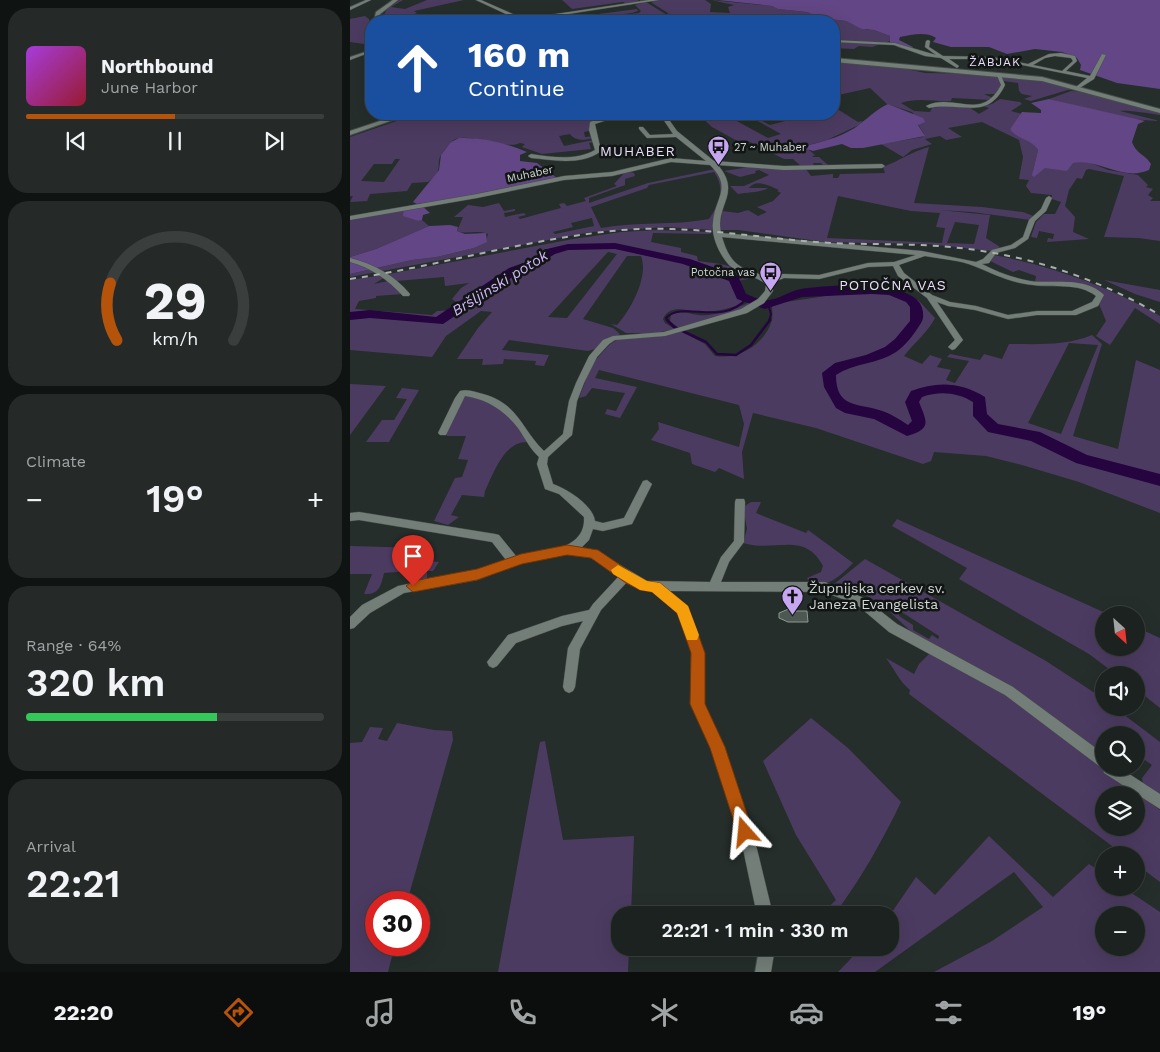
<!DOCTYPE html>
<html lang="en">
<head>
<meta charset="utf-8">
<style>
  :root { --surface:#1c2220; --page:#252a29; --text:#f1f3f6; --muted:#a0a4a5; --line:#3a3f3e; --accent:#b45309 }
  body { margin:0; font-family:"Work Sans",sans-serif; background:var(--page); color:var(--text); height:100vh; display:flex; flex-direction:column; font-size:19px; white-space:nowrap }
  * { box-sizing:border-box; margin:0 }
  p { font-size:16px; color:var(--muted) }
  .icon { flex:none; width:28px; height:28px; fill:none; stroke:currentColor; stroke-width:2; stroke-linecap:round; stroke-linejoin:round }
  .map { position:relative; flex:1; overflow:hidden }
  .details { display:flex; flex-direction:column; gap:8px; padding:8px; background:#0f1312; width:350px }
  .details>* { flex:none }
  .banner { position:absolute; left:15px; top:15px; width:475px; height:105px; border-radius:20px; box-shadow:0 5px 20px #0002,0 0 0 1px var(--line); background:#1a4fa0; color:#fff; overflow:hidden }
  .needle { width:32px; rotate:153deg }
  .controls { position:absolute; left:745px; top:606px; display:grid; gap:10px }
  .controls a { display:grid; place-items:center; width:50px; height:50px; border-radius:50%; background:var(--surface); box-shadow:0 5px 20px #0002,0 0 0 1px var(--line); font-size:25px }
  .speed { position:absolute; left:15px; top:891px; display:flex; gap:10px; font-size:25px; font-weight:700; text-align:center }
  .speed>* { display:grid; place-content:center; width:65px; height:65px; border-radius:50%; background:var(--surface); box-shadow:0 5px 20px #0002,0 0 0 1px var(--line); line-height:1 }
  .speed .limit { border:8px solid #d22; background:#fff; color:#111 }
  .pin { position:absolute; display:grid; place-items:center; width:42px; height:42px; color:#fff; margin:-51px -21px; border-radius:50% 50% 50% 0; rotate:-45deg; box-shadow:0 0 5px #0007 }
  .pin .icon { rotate:45deg }
  .me { position:absolute; width:55px; margin:-28px; rotate:342deg; stroke-linejoin:round; filter:drop-shadow(0 0 4px #0008) }
  .turn { display:flex; align-items:center; gap:18px; height:105px; padding:0 20px; font-size:22px }
  .turn .icon { width:65px; height:65px; stroke-width:2.5 }
  .turn b { display:block; font-size:35px; line-height:42px }
  .big { font-size:38px; font-weight:600; line-height:1.1 }
  .details .card { flex:1; display:flex; flex-direction:column; justify-content:center; gap:8px; min-width:0; padding:0 18px; border-radius:20px; background:var(--page) }
  .details .dial { align-items:center; gap:0 }
  .dial svg { height:130px; overflow:visible; fill:none; stroke:var(--line); stroke-width:7; stroke-linecap:round; text-anchor:middle }
  .dial text { fill:var(--text); stroke:none }
  .song { display:flex; align-items:center; gap:15px }
  .cover { width:60px; height:60px; border-radius:8px; background:linear-gradient(135deg,hsl(280 70% 55%),hsl(350 70% 35%)) }
  .played { height:5px; border-radius:2px; background:linear-gradient(90deg,var(--accent) 50%,var(--line) 50%) }
  .keys { display:flex; justify-content:space-around; direction:ltr }
  .heat { display:flex; justify-content:space-between; align-items:center; font-size:28px; direction:ltr }
  .charge { height:8px; border-radius:4px; background:linear-gradient(90deg,#34c759 64%,var(--line) 0) }
  .trip { position:absolute; left:261px; top:906px; width:288px; height:50px; border-radius:20px; background:var(--surface); box-shadow:0 5px 20px #0002,0 0 0 1px var(--line); font-weight:600; line-height:50px; text-align:center }
  .menu { display:flex; height:80px; justify-content:space-around; align-items:center; background:#0b0e0d; color:var(--muted) }
  .menu .icon { width:35px; height:35px }
  .menu .active { color:var(--accent) }
  .menu b { font-size:22px; color:var(--text) }
  main { display:flex; flex:1; min-height:0 }
  .map>svg:first-child { display:block }
  .green { fill:#4c3b61; fill-rule:evenodd }
  .forest { fill:#634685 }
  .lines { fill:none; stroke-linecap:round; stroke-linejoin:round }
  .stream-far1 { stroke:#250440; stroke-width:2 }
  .stream { stroke:#250440; stroke-width:2.5 }
  .river { fill:#250440; fill-rule:evenodd }
  .building { fill:#4e5853; stroke:#8d9893 }
  .street-casing { stroke:#454c48; stroke-width:1 }
  .secondary-casing { stroke:#454c48; stroke-width:2 }
  .street { fill:#747e79; fill-rule:evenodd }
  .secondary { fill:#747e79; fill-rule:evenodd }
  .rail { stroke:#a9afac; stroke-width:2; stroke-dasharray:6 6; stroke-linecap:butt }
  .route { fill:#b45309; stroke:#753606 }
  .slow { fill:#f59e0b }
  .labels { text-anchor:middle; dominant-baseline:central; stroke-width:5; stroke-linejoin:round; paint-order:stroke }
  .far-poi-label { font-size:11px; fill:#d1d7d4; stroke:#111513; text-anchor:start }
  .far-street-label { font-size:11px; fill:#d1d7d4; stroke:#111513 }
  .far-neighbourhood-label { font-size:12px; letter-spacing:1px; fill:#eadefb; stroke:#111513 }
  .far-quarter-label { font-size:14px; letter-spacing:1px; fill:#eadefb; stroke:#111513 }
  .poi-label { font-size:14px; fill:#d1d7d4; stroke:#111513; text-anchor:start }
  .water-label { font-size:15px; font-style:italic; fill:#d1b2fc; stroke:#111513 }
</style>
</head>
<body>
<main>
<section class="details">
<div class="card">
<div class="song"><i class="cover"></i><div><b>Northbound</b><p>June Harbor</p></div></div>
<div class="played"></div>
<div class="keys"><svg class="icon" aria-label="previous" viewBox="0 0 24 24"><path d="M18 5L8 12l10 7zM5 5v14"/></svg><svg class="icon" aria-label="pause" viewBox="0 0 24 24"><path d="M8 5v14M16 5v14"/></svg><svg class="icon" aria-label="next" viewBox="0 0 24 24"><path d="M6 5l10 7-10 7zM19 5v14"/></svg></div>
</div>
<div class="card dial"><svg viewBox="0 0 100 80">
<path d="M14 69A42 42 0 1 1 86 69"/>
<path d="M14 69A42 42 0 0 1 10 34" stroke="#b45309"/>
<text x="50" y="56" font-size="32" font-weight="700">29</text>
<text x="50" y="72" font-size="11">km/h</text>
</svg></div>
<div class="card"><p>Climate</p>
<div class="heat"><a>−</a><b class="big">19°</b><a>+</a></div>
</div>
<div class="card"><p>Range · 64%</p><b class="big">320 km</b><div class="charge"></div></div>
<div class="card"><p>Arrival</p><b class="big">22:21</b></div>
</section>
<div class="map">
<svg width="810" height="972" viewBox="0 0 810 972">
  <rect width="100%" height="100%" fill="#252e2a"/>
  <path class="green" d="M50,0h3l-12,7 14,2 22,-9h37l-50,11 3,2 -17,6 4,2h-23l6,-12z
    M212,0h76l1,2 -9,3 -7,-3 -51,7z
    M290,0h65l6,4 -1,8 20,1 -2,-6 6,-2 -23,-5 61,6 6,3 29,3 14,6 25,3 21,9h7l16,6v5l-18,6 -13,-1 -5,3 -20,-1 4,-12h-4v-15h-169l4,-4 -1,-4 -16,-10v-3l-12,2z
    M296,2l21,13 -3,5 -87,1 62,-8 2,-2 -6,-6z
    M287,9l1,2 -6,2 -56,7 -8,-2z
    M15,16l4,3 -3,1 3,-1 2,5 -3,2 3,5v14l-21,-3v-23z
    M484,61l64,6 27,6 64,1 10,3 2,9 -3,8h-14l9,4 -1,2 -40,-2 -1,3c-16,1 -34,-4 -50,2l13,8 16,1 2,-4 15,-2 22,1 10,7 10,-6 -6,-2 9,-2 8,-5 20,3 2,2 -11,7 11,3 -12,15c8,9 22,10 28,21l-5,21 5,1 7,-4 36,-7 10,2 17,7 30,5 10,10 -2,2 7,2 -5,6 5,3 -3,3h10v40l-21,-3 -35,-1 20,-61 -35,-7 -3,1 -4,9 -5,-1 -8,12 -4,16 10,11 -2,15 16,7 -42,3 1,-4 5,1 1,-5 -15,-3 -2,7 -6,-1 5,-15 8,-8h11l6,-12 -9,-3v-4l-21,-2 -5,-7 3,-6 -10,-1 4,-22 -4,-17 -37,-18 -34,6 14,9 -16,3 -6,-4 -15,3 7,5 -20,6 -9,7 -22,-13 42,-7 1,-3 -6,-10 3,-1 -9,-11 -25,-8 -17,-16 -36,8z
    M665,76l40,7 16,6 -40,12 -7,-2 8,-3 -10,-2 -3,-3 -1,-8 -14,-2 -3,-4z
    M721,91l16,1 73,21v2c-7,-1 -33,-5 -40,-4l40,10 -32,-2 -79,-20z
    M484,107l24,15 4,-1 -1,3 -34,16 -18,5v5l6,5 -3,2h7l9,8h-5l-2,-2h-8l1,3 -12,1 -9,-8h-9l-36,-18 -7,2 -29,-16 -14,-13h75l-15,5 12,6 42,-11h22zM397,115l34,19 -13,4 -35,-19z
    M67,114h210l-35,10 2,6 -10,2 1,5 11,-1c-7,5 -20,6 -26,-2l-11,2 5,10 29,-6 1,2 -5,1 2,6 -49,5 -20,-7 3,-3 -5,-1c-16,8 -57,-14 -69,-1 -2,3 -8,10 -10,13 -6,10 4,14 -13,27l-16,1 -5,8 -37,3 -3,7 -17,1 3,-6h-3v-59zM45,159h5l-16,23 -23,-1 13,-17h18z
    M579,147l-15,56 68,4 41,5 13,5 -6,3 -58,-8 -33,-2 51,5 -4,23 14,9 -8,4 -64,-7 -103,-2 -87,-12h-18l2,-19 16,2 10,-3 10,6 9,-4 -10,-5 16,-6 8,-8 -4,-2 2,-1c-10,-4 -23,-12 -30,-2h19c-7,5 -20,4 -30,6l-8,-8h14l25,-11 -10,-5 -4,1 1,2 -16,4 -16,-6 25,-4 56,1 6,8 22,-2v4h5l2,-4 45,-1 -2,-6c16,-6 30,-16 46,-20zM488,196l73,15 29,2 -4,14 9,1 -3,15 -115,-5zM605,222l24,3 -5,19 -27,-1z
    M365,169l9,16 -12,45 -46,-3 -75,5 -241,45v-3l62,-14 25,-3 37,-9 12,-6 2,-8c-10,-5 -21,1 -31,-3l6,-14h-9l14,-12 15,2 16,-4 5,8 11,-2v2l-11,2 1,4 19,-4 2,2 -8,2 2,2 41,-11 -2,-4 5,-1 3,3 19,-5 -2,-3 33,-12 -3,-2 12,-13 8,2 1,3 -10,3v6l-36,13v5l59,-20zM364,172c12,16 5,32 -5,47 -36,7 -72,2 -108,9l-10,-21 56,-19 2,-3zM242,218l2,8 -39,8 -2,-2 20,-5 -2,-4z
    M54,209l3,8 11,4 4,-1 7,6 -53,23 -26,8v-38z
    M307,230l54,2 -1,2 -57,-1 -2,9 30,6v4l16,4 1,5c19,3 38,2 51,18l-12,2 -5,6 5,10 7,5c-11,6 -25,9 -38,10 -13,2 -35,-11 -43,7l2,4 10,6 -20,4h-29l-15,-9 6,1c14,-15 32,-49 24,-69h-14l-44,63 30,9 7,6 -22,14 -10,3 -79,-11 -7,10 47,5 -5,11 -9,-1 1,-4 -32,-2 -1,5 -21,1 1,-6h-26l21,-31 14,-16 -11,-1 -35,25 -14,21 -82,-7v-70l34,-5 1,2 -11,7 14,-3 15,13 -27,2v2l-17,3 -4,8 77,6 5,-4 15,-1 5,-7 -5,-4 9,-11 8,-5 -24,3 -1,-9 -48,4 -7,-7 184,-35 48,-7zM258,252l9,2 -50,64 -19,-1z
    M644,255c57,11 110,30 161,58l5,3v8l-25,-16 -25,37 -14,-9 10,-15 -7,-17 1,-12 -10,-5 -55,-5 1,-6 -17,-6 -6,2 -23,-11z
    M754,280l56,10v12l-25,-8z
    M503,292c19,0 50,-5 61,15 -3,49 -54,44 -85,63 -4,8 -2,13 1,22 10,27 27,18 50,27 9,3 18,13 27,15 4,1 11,-3 13,-7 4,-10 -4,-16 -5,-25 13,-17 44,-16 60,-3l3,19 14,11 42,9 42,21 83,23 -1,-3c-24,-9 -49,-14 -74,-22 -20,-6 -38,-24 -60,-26 -12,-2 -31,-1 -39,-12 -4,-5 -1,-14 -1,-19 -20,-19 -57,-21 -76,0l1,7 8,13 -2,6 -8,2 -31,-16 -21,-3 -14,-6 -9,-29c17,-14 42,-11 61,-23 8,-4 13,-12 19,-19 8,-11 11,-20 3,-31l3,-1 17,18c-7,14 -21,25 -31,38l18,8 8,-9 12,4 -5,8 14,3 -5,10 9,3 14,-22 -22,-4 3,-3 30,6 4,-6 18,5 7,-15c28,0 57,2 83,-9l10,9 -29,92 45,13 18,-89 24,10v143l-81,-31 -57,-17 -36,-9 -52,-4 -3,9 -8,3 -107,-36 -63,-15 -11,39 2,27 -25,-11 -4,4 -23,-8 -2,-11 -39,-13 8,-11 -1,-7 81,25 5,-23 -5,-19 -140,-35 -4,8 42,9 -17,31 -15,-4 2,-5 9,2 9,-18 -33,-5 -6,8 -7,2 13,-34 17,-19 9,-6 62,-8 25,13 10,12c24,4 50,-12 57,-36 1,-5 0,-10 0,-16zM719,343l29,2 -37,89 -33,-11z
    M400,302l6,2 -18,8 -59,16 -9,-7 1,-7c11,-4 17,0 28,1 13,2 39,-7 51,-13z
    M0,384l36,2 -36,49z
    M52,388l17,2 -30,52h-23l16,-22h12l13,-21 -11,-1z
    M118,394l16,6 29,18 14,24c-23,0 -33,30 -42,49l-1,6 -22,-2 -11,20 8,2 -11,8 -14,-4 21,-43 7,-1 6,-17 -10,-1 8,-23h-19l-1,-3 16,-35z
    M401,502h10l-5,11 50,20 2,-3 45,33c-12,12 -24,25 -43,21l-3,-6 14,-6 2,-6c-19,-36 -48,-13 -80,-23l4,-14 -4,-22z
    M547,519l213,96h-6v33h32v-21l24,11v70l-24,-19v-14h-19l-28,-21 -130,-75 8,-11 -75,-42z
    M0,546l72,2 -4,12 21,2 -6,9h-6v8l-18,3 1,-11 -26,2c-3,13 -5,22 -20,21l8,-20h-22z
    M515,559l181,102 58,38v9h11l45,34v55l-17,-12 -1,-7 10,-13 -7,-5 -7,10 -10,2 -11,-4h19v-33h-32v22l-187,-120 -25,-23 -5,-8 -39,-19 -13,2 -2,-4zM550,611l39,25v1l-1,2 -6,-4 -3,4 -16,-9v-5l-14,-9z
    M579,654l15,5 60,35 156,116v72l-24,-18v-9h-12l-215,-161 1,-4c-11,-9 -15,-20 -24,-32l28,16 5,-10zM754,795h32v33h-32z
    M461,718l37,30 53,54c-19,40 -41,78 -67,113h-14l16,-15 -40,-65 -33,-74z
    M47,723l37,7 18,1 1,9 -46,162h-31v43h19l-7,27h-38v-229l12,-1 8,-15 13,1 -5,11 9,2z
    M195,741l18,99 71,-4 -3,79h-11v33h9l-1,24h-130l42,-230z
    M639,836l64,61 36,-33 15,10v14h20l36,24v60h-226l58,-31 51,-34 -29,-35 -139,100h-37l23,-24h29v-33l26,-38 19,18zM754,915h32v33h-32z"/>
  <path class="forest" d="M368,0h442v89l-43,-6 -37,-13 1,-5 -4,-7 -15,-6 -27,-3 -28,5 -18,-7h-38l-18,-5 3,-4c-11,-7 -24,-3 -36,-1l-1,3 14,7 -2,3 -11,-2 -10,-5v-7l-16,-6 -12,-1 -16,-8 -25,-3 -14,-6 -29,-3 -6,-3z
    M699,99l96,22 -7,3 -6,18c5,13 13,12 19,22l-2,6c-27,12 -50,-12 -76,-7l-6,8 -22,-3 -11,9 -2,-2 6,-25c-6,-11 -22,-11 -28,-21l12,-17 19,1v-3l-10,-7z
    M538,104l35,14 2,4 -7,3 7,11 -62,12h-12l-9,-4 -29,7 -6,-2 2,-4c16,-4 38,-10 51,-21 9,-7 17,-15 28,-20z
    M109,138c23,-1 47,5 68,14l-7,3v6l17,2 20,15 -39,9 -5,-1c-15,11 -75,15 -96,18l-4,-2 26,-32 2,-15 10,-13z
    M71,205l9,8 -7,2 -1,5 -4,1 -15,-5 1,-7z
    M100,225l8,2 -1,4 8,3 21,-1 1,9 -13,6 -37,9 -25,3 -62,14v-17l26,-8 53,-23z"/>
  <g class="lines">
    <path class="stream-far1" d="M418,304l3,10 -2,7
      M318,321l-2,-3c17,-18 57,9 81,-20"/>
    <path class="stream" d="M317,320l7,7 32,15 11,12 19,1 15,-10 19,-25"/>
    <path class="river" d="M265,243l75,16 48,17 8,18c6,2 12,6 18,6 11,2 25,-9 37,-11 25,-4 101,-9 118,13 4,5 6,15 2,21 -6,10 -15,22 -25,29 -18,12 -42,11 -60,23 0,33 21,28 43,35 11,3 20,9 29,15l4,-4 -7,-19 6,-11c26,-10 50,-9 74,6l2,17 11,10 42,8 47,23 73,19v12l-84,-23 -45,-22 -43,-9 -15,-16v-14c-16,-10 -34,-11 -51,-5l-3,5c8,20 13,27 -12,34l-33,-17 -29,-6 -9,-5 -12,-21 -2,-14 13,-10 31,-8 19,-8 10,-8 15,-18v-14l-4,-5 -17,-7 -17,-1 -70,3 -37,12 -28,-10 -8,-18 -46,-17 -68,-15 -47,1 -13,4 -18,11 -20,9 -74,50 -73,-6 -20,2v-8l20,-2 66,7 73,-49 20,-7 18,-12 21,-5z"/>
  </g>
  <path class="building" d="M441,608v3h16l1,11h-20l-9,-4v-5z"/>
  <g class="lines">
    <defs>
      <path id="street" d="M16,0h5l-21,10v-3z
        M126,0h5l34,15 14,3 120,-18h10l-130,20 -15,-3 -16,4h-6l18,-5z
        M484,40l61,3 41,12 -11,-8 1,-6 2,-1 2,1 -1,6 14,9 49,1 36,7 21,-10 12,-1 14,3 2,5 -11,10 24,5 12,-22 4,1 -12,24 -16,10 -2,-2 11,-9 -95,-19h-43l10,7 -2,2 -16,-10 -16,-2 -31,-11 -60,-3zM705,56l16,2 2,3 -11,10 -29,-6 12,-7z
        M21,50v2l-21,8v-3z
        M646,73h4l5,12c-18,37 -43,16 -76,23l-3,-2c28,-14 55,17 75,-21z
        M272,114h43l12,17 37,30 70,5 98,-2 3,2 -3,2 -98,2 -66,-5c24,29 -3,39 3,68l201,18 54,11 7,-3 9,-9 19,-5 12,-8 6,-17 12,-11 5,-11 3,-2 3,2 -6,13 -11,10 -7,18 -13,9 -19,5 -7,10 -7,1c15,8 31,14 48,17 23,3 55,-5 74,14l-6,11 -22,9h-39l-29,4 -33,-9 -27,-4 -11,-4 26,38 -8,9 -3,1 -4,-3 7,-7 -28,-42 -29,-22 -5,-10 -25,1 -49,12 -35,-1 -12,5 1,8 -9,12 -17,10 -82,23 -50,4 -6,4 -12,13 -13,26 -7,18 -5,34 -24,22 -1,7 6,20c14,5 40,21 42,37l8,2 21,-5 19,-37 4,-1 5,4 -20,40 -29,7 -10,-2 -4,11 -8,8 16,3 50,30 63,1 11,-25 13,-16 1,-39 1,-3h8l1,3 -1,40 -15,20 -8,20h104l39,16 33,26 116,63 91,67v14h16l40,26v15l-56,-36 -1,-4 -98,-74 -116,-63 -33,-28 -32,-12 -156,-1 19,15 17,47v51l20,43 33,102 16,66h-16l-14,-66 -32,-101 -19,-44v-51l-14,-40 -26,-22 -11,-2 -13,-8 -27,29 -21,39 -5,38 -2,4 -4,2 -4,-2 -2,-4 5,-39 15,-27 -21,5 -46,17 -19,23 -4,2 -4,-2 -2,-4 21,-27 54,-19 27,-6 4,-6 26,-28 -28,-18 -23,-4 -46,9 -45,17 -73,13 -34,20 -16,15 -4,1v-12l12,-12 36,-19 79,-16 29,-10 -14,-18 -133,-22 -9,1v-8l9,-1 136,22 4,1 17,21 49,-10c13,-6 20,-15 19,-29l-25,-23 -14,-5 -8,-25 2,-7c-9,-8 -14,-19 -21,-29 -13,-17 -31,-29 -53,-32l-19,39h-6l-2,-2 17,-35 5,-7c7,-2 15,1 23,3 36,10 38,35 61,57l19,-17 6,-33 7,-18 13,-27 14,-16 10,-4 51,-4 77,-23 17,-10 7,-8 1,-6 -3,-3c-10,-7 -25,-8 -34,-17 -10,-11 -18,-29 -16,-43 2,-25 20,-34 -3,-57l-39,-3 -59,14 -48,4 -87,18 -127,22v-4l127,-22 87,-18 48,-4 59,-14 35,3 -30,-24 -29,1 -8,-9v-2h4l7,8 23,-1 -12,-18 -15,-2 -33,4 -18,6 6,27c-19,15 -48,9 -70,7l-3,-2 3,-2c21,3 44,7 64,-4l-6,-20 1,-8 20,-7zM372,237l194,18 -22,7 -26,1 -49,12 -36,-1 -14,5c-7,-5 -15,-6 -23,-10 -14,-5 -20,-18 -24,-32zM575,256c16,3 35,4 49,10 20,8 37,17 59,19 21,3 45,-3 63,11l-4,6 -20,9h-35l-29,4 -32,-9 -26,-4 -18,-7 -28,-22 -5,-8z
        M0,258c24,6 44,17 60,36l-1,2h-6c-15,-16 -31,-28 -53,-34z
        M409,948h16l-4,24h-16z"/>
      <path id="secondary" d="M43,0h5l-18,14 -2,7h-4l2,-9z
        M484,58l208,19 118,32v4l-118,-32 -208,-19z
        M51,114h9l-60,21v-4z"/>
    </defs>
    <use href="#street" class="street-casing"/>
    <use href="#secondary" class="secondary-casing"/>
    <use href="#street" class="street"/>
    <use href="#secondary" class="secondary"/>
    <path class="rail" d="M0,279c88,-13 174,-39 262,-48 64,-7 127,4 191,10 52,5 105,1 157,7 72,8 138,31 200,67"/>
  </g>
  <path class="route" d="M217,545l31,5 37,25 11,6 14,2 28,23 17,47v51l20,43 28,85 -3,5 -5,3 -6,-3 -29,-89 -20,-44 1,-51 -14,-40 -25,-21 -12,-2 -14,-7 -35,-25 -24,-3 -45,9 -45,16 -64,12 -7,-6 7,-5 64,-12 44,-15z"/>
  <path class="slow" d="M268,565l29,16 13,2 28,23 11,29 -2,5h-10l-10,-27 -25,-21 -12,-2 -27,-16 -2,-4z"/>
  <defs>
    <symbol id="bus-pin" viewBox="-11 -11 22 30"><path d="M0 17L-7.5 6A9.5 9.5 0 1 1 7.5 6Z" fill="#c6a6f0" stroke="#111513"/><path d="M-5-6H5V4H4V6H2V4H-2V6H-4V4H-5ZM-3.5-4V0h7V-4ZM-3.5 1.2v1.5H-2V1.2ZM2 1.2v1.5H3.5V1.2Z" fill="#111"/></symbol>
    <symbol id="church-pin" viewBox="-11 -11 22 30"><path d="M0 17L-7.5 6A9.5 9.5 0 1 1 7.5 6Z" fill="#c6a6f0" stroke="#111513"/><path d="M-1.2-6h2.4v3.5h3.3v2.4h-3.3V6h-2.4V-.1h-3.3v-2.4h3.3Z" fill="#111"/></symbol>
  </defs>
  <g fill-rule="evenodd">
    <use href="#bus-pin" x="356" y="134" width="25" height="34"/>
    <use href="#bus-pin" x="408" y="260" width="25" height="34"/>
    <use href="#church-pin" x="430" y="584" width="25" height="34"/>
  </g>
  <g class="labels">
    <g class="far-poi-label">
      <text x="384" y="147">27 ~ Muhaber</text>
      <text x="405" y="272" text-anchor="end">Potočna vas</text>
    </g>
    <g class="far-street-label">
      <text transform="translate(180 174) rotate(-12)">Muhaber</text>
    </g>
    <g class="far-neighbourhood-label">
      <text x="645" y="62">ŽABJAK</text>
    </g>
    <g class="far-quarter-label">
      <text x="288" y="151">MUHABER</text>
      <text x="543" y="285">POTOČNA VAS</text>
    </g>
    <g class="poi-label">
      <text x="459" y="588">Župnijska cerkev sv.<tspan x="459" dy="16">Janeza Evangelista</tspan></text>
    </g>
    <g class="water-label">
      <text transform="translate(150 283) rotate(-32)">Bršljinski potok</text>
    </g>
  </g>
</svg>
<div class="controls">
<a><svg class="needle" viewBox="-14 -14 28 28"><path d="M0-13l5 13h-10z" fill="#e53935"/><path d="M0 13l5-13h-10z" fill="#a0a4a5"/></svg></a>
<a><svg class="icon" aria-label="sound" viewBox="0 0 24 24"><path d="M4 9h4l5-4v14l-5-4H4zM17 9q2 3 0 6"/></svg></a>
<a><svg class="icon" aria-label="search" viewBox="0 0 24 24"><circle cx="10" cy="10" r="6"/><path d="M15 15l6 6"/></svg></a>
<a><svg class="icon" aria-label="layers" viewBox="0 0 24 24"><path d="M12 4l9 5-9 5-9-5zM3 14l9 5 9-5"/></svg></a>
<a>+</a>
<a>−</a>
</div>
<div class="speed"><div class="limit">30</div></div>
<div class="pin" style="left:63px;top:586px;background:#d93025"><svg class="icon" aria-label="arrive" viewBox="0 0 24 24"><path d="M6 21V4h12l-3 4 3 4H6"/></svg></div>
<svg class="me" style="left:395px;top:832px" viewBox="-20 -20 40 40"><path d="M0-17L14 15 0 8-14 15z" fill="#b45309" stroke="#fff" stroke-width="4"/></svg>
<div class="trip">22:21 · 1 min · 330 m</div>
<div class="banner">
<div class="turn"><svg class="icon" aria-label="ahead" viewBox="0 0 24 24"><path d="M12 20V5M6 11l6-6 6 6"/></svg><div><b>160 m</b>Continue</div></div>
</div>
</div>
</main>
<nav class="menu">
<b>22:20</b>
<svg class="icon active" aria-label="directions" viewBox="0 0 24 24"><path d="M12 3l9 9-9 9-9-9zM9 14v-3h6M13 9l2 2-2 2"/></svg>
<svg class="icon" aria-label="music" viewBox="0 0 24 24"><path d="M9 18V5l10-2v13"/><circle cx="6" cy="18" r="3"/><circle cx="16" cy="16" r="3"/></svg>
<svg class="icon" aria-label="phone" viewBox="0 0 24 24"><path d="M5 4h4l2 5-3 2q2 4 5 5l2-3 5 2v4C11 20 4 13 5 4z"/></svg>
<svg class="icon" aria-label="climate" viewBox="0 0 24 24"><path d="M12 3v18M4 7l16 10M4 17L20 7"/></svg>
<svg class="icon" aria-label="car" viewBox="0 0 24 24"><path d="M5 17H2v-5l4-1 3-4h7l3 4 3 1v5h-3M9 17h6M6 11h13"/><circle cx="7" cy="17" r="2"/><circle cx="17" cy="17" r="2"/></svg>
<svg class="icon" aria-label="filters" viewBox="0 0 24 24"><path d="M4 7h16M4 17h16"/><circle cx="9" cy="7" r="2"/><circle cx="15" cy="17" r="2"/></svg>
<b>19°</b>
</nav>
</body>
</html>
